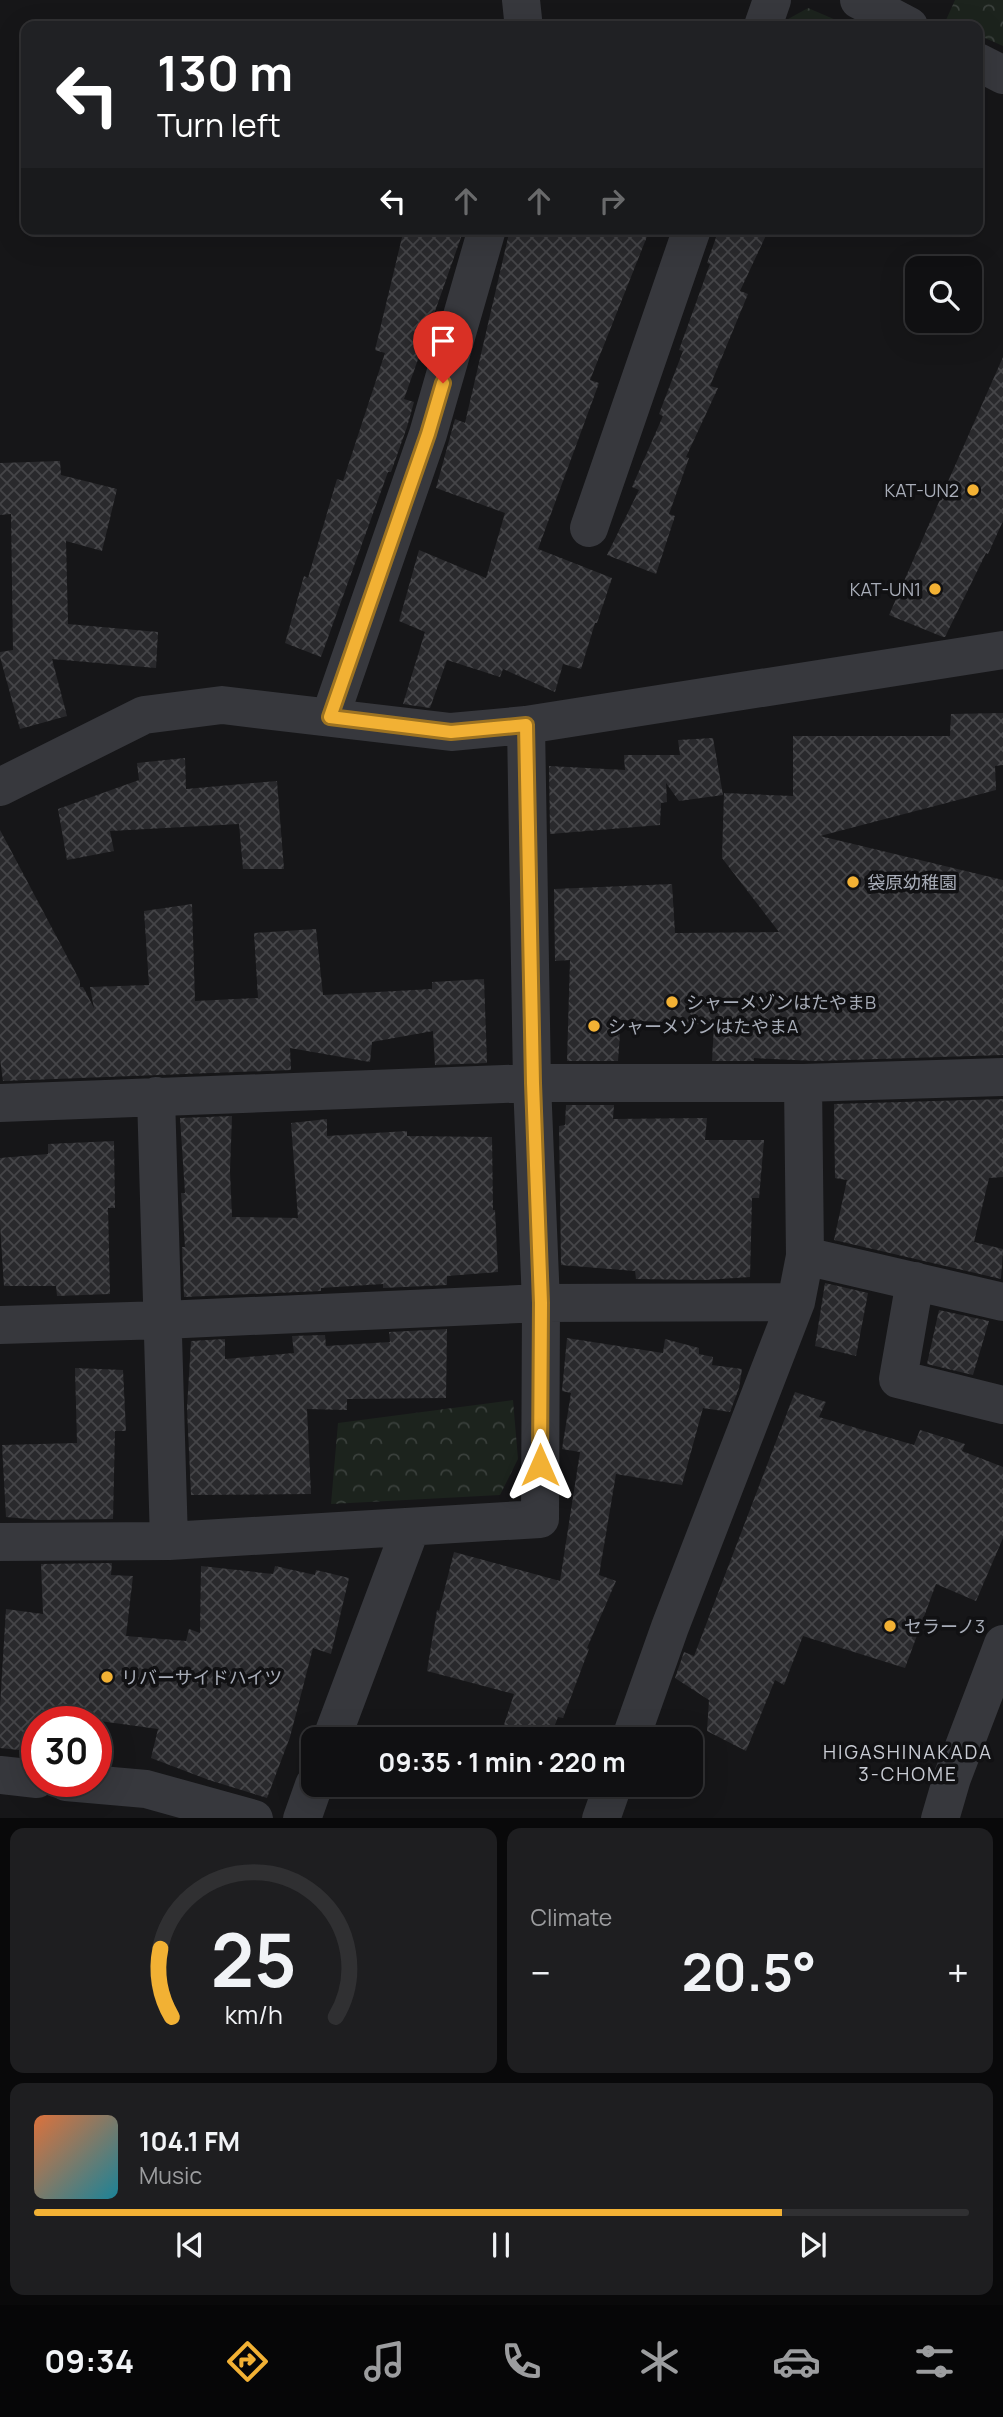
<!DOCTYPE html>
<html lang="en">
<head>
<meta charset="utf-8">
<style>
  :root { --surface:#101012; --page:#1e1e20; --text:#f1f3f6; --muted:#9c9d9f; --line:#303032; --accent:#f2b134 }
  body { margin:0; font-family:Manrope,"Noto Sans JP",sans-serif; background:var(--page); color:var(--text); height:100vh; display:flex; flex-direction:column; font-size:26px; white-space:nowrap }
  * { box-sizing:border-box; margin:0 }
  p { font-size:23px; color:var(--muted) }
  .icon { flex:none; width:38px; height:38px; fill:none; stroke:currentColor; stroke-width:2; stroke-linecap:round; stroke-linejoin:round }
  .map { position:relative; height:1818px; overflow:hidden }
  .side { display:flex; flex-direction:column; gap:10px; padding:10px; background:#09090a; flex:1 }
  .side>* { flex:none }
  .guide { position:absolute; left:21px; top:21px; width:962px; height:214px; border-radius:14px; box-shadow:0 7px 28px #0002,0 0 0 2px var(--line); background:#202124; color:#fff; overflow:hidden }
  .fabs { position:absolute; left:905px; top:256px; display:grid; gap:14px }
  .fabs a { display:grid; place-items:center; width:77px; height:77px; border-radius:14px; background:var(--surface); box-shadow:0 7px 28px #0002,0 0 0 2px var(--line); font-size:35px }
  .speed { position:absolute; left:21px; top:1706px; display:flex; gap:14px; font-size:35px; font-weight:700; text-align:center }
  .speed>* { display:grid; place-content:center; width:91px; height:91px; border-radius:50%; background:var(--surface); box-shadow:0 7px 28px #0002,0 0 0 2px var(--line); line-height:1 }
  .speed .limit { border:10px solid #d22; background:#fff; color:#111 }
  .pin { position:absolute; display:grid; place-items:center; width:60px; height:60px; color:#fff; margin:-72px -30px; border-radius:50% 50% 50% 0; rotate:-45deg; box-shadow:0 0 7px #0007 }
  .pin .icon { rotate:45deg }
  .me { position:absolute; width:77px; margin:-38px; rotate:0deg; stroke-linejoin:round; filter:drop-shadow(0 0 5px #0008) }
  .turn { display:flex; align-items:center; gap:24px; height:147px; padding:0 21px; font-size:32px }
  .turn .icon { width:91px; height:91px; stroke-width:2.5 }
  .turn b { display:block; font-size:49px; line-height:60px }
  .lanes { display:flex; align-items:center; height:66px; padding:0 21px; background:#0003; justify-content:center; gap:35px; direction:ltr }
  .lanes .off { opacity:.35 }
  .big { font-size:52px; font-weight:700; line-height:1.1 }
  .side .widget { flex:1; display:flex; flex-direction:column; justify-content:center; gap:10px; min-width:0; padding:0 24px; border-radius:14px; background:var(--page) }
  .side .dial { align-items:center; gap:0 }
  .dial svg { height:182px; overflow:visible; fill:none; stroke:var(--line); stroke-width:7; stroke-linecap:round; text-anchor:middle }
  .dial text { fill:var(--text); stroke:none }
  .song { display:flex; align-items:center; gap:21px }
  .cover { width:84px; height:84px; border-radius:10px; background:linear-gradient(135deg,hsl(20 70% 55%),hsl(190 70% 35%)) }
  .played { height:7px; border-radius:4px; background:linear-gradient(90deg,var(--accent) 80%,var(--line) 80%) }
  .keys { display:flex; justify-content:space-around; direction:ltr }
  .heat { display:flex; justify-content:space-between; align-items:center; font-size:38px; direction:ltr }
  .side .tiles { flex:1; display:grid; gap:10px; grid-template-columns:1fr 1fr }
  .widget:last-child { grid-column:span 2 }
  .trip { position:absolute; left:301px; top:1727px; width:402px; height:70px; border-radius:14px; background:var(--surface); box-shadow:0 7px 28px #0002,0 0 0 2px var(--line); font-weight:700; line-height:70px; text-align:center }
  .tab-bar { display:flex; height:112px; justify-content:space-around; align-items:center; background:#060607; color:var(--muted) }
  .tab-bar .icon { width:49px; height:49px }
  .tab-bar .on { color:var(--accent) }
  .tab-bar b { font-size:32px; color:var(--text) }
  .map>svg:first-child { display:block }
  .park { fill:url(#park-crowns) }
  .building { fill:url(#building-cross-hatch) }
  .lines { fill:none; stroke-linecap:round; stroke-linejoin:round }
  .minor { stroke:#37383d; stroke-width:38 }
  .route-casing { stroke:#9d7322; stroke-width:18 }
  .route { stroke:#f2b134; stroke-width:12 }
  .poi-dot { fill:#f2b134; stroke:#111113; stroke-width:2.5 }
  .labels { text-anchor:middle; dominant-baseline:central; stroke-width:7; stroke-linejoin:round; paint-order:stroke }
  .poi-label { font-size:18px; fill:#a8adb8; stroke:#111113; text-anchor:start }
  .neighbourhood-label { font-size:19px; letter-spacing:2px; fill:#c9ccd4; stroke:#111113 }
</style>
</head>
<body>
<div class="map">
<svg width="1003" height="1819" viewBox="0 0 1003 1819">
  <defs>
    <pattern id="park-crowns" width="20" height="18" patternUnits="userSpaceOnUse" patternTransform="scale(1.75)"><rect width="20" height="18" fill="#1c231d"/><path d="M2 6a3 3 0 1 1 6 0M12 15a3 3 0 1 1 6 0" fill="none" stroke="#3a403c"/></pattern>
    <pattern id="building-cross-hatch" width="8" height="8" patternUnits="userSpaceOnUse" patternTransform="scale(1.75)"><rect width="8" height="8" fill="#29292c"/><path d="M0 0l8 8M0 8l8-8" fill="none" stroke="#454548"/></pattern>
  </defs>
  <rect width="100%" height="100%" fill="#161618"/>
  <path class="park" d="M955,0h48v46l-25,-11v-9h-18l-14,-6z
    M808,8l42,18h-65l-6,-2z
    M513,1400l5,59 -18,36 -169,9 7,-81z"/>
  <path class="building" d="M404,229h60l-60,170 10,3 -7,25 -16,45h-3l-67,185 -36,-14 19,-67 4,2 29,-99 6,2 42,-128 -10,-3z
    M510,229h140l-60,151 9,3 -61,166 74,29 -15,45h-2l-14,46 -18,-5 -8,28 -52,-23 -3,8 -53,-17 -17,48 -27,-4 22,-72 -26,-11 20,-71 67,28 19,-65 -69,-25 19,-69 10,4z
    M719,229h50l-29,62 8,3 -38,92 8,2 -32,69 3,1 -20,56 6,2 -19,58 -49,-19 32,-65 -7,-3 31,-71 -4,-2 24,-63 -4,-1 31,-86 -3,-1z
    M1003,357v164l-15,33 -2,-1 -41,84h-2l-54,-22z
    M60,461l1,14 56,14 -15,62 -36,-10 2,83 90,8 -2,36 -104,-9 15,57 -47,13 -20,-72v-5l13,-2 -2,-136 -11,1v-52z
    M1003,713v52l-8,1 1,24 -176,46 183,44v175l-187,6 -62,-3v3h-42l2,-36 -93,-5 -3,41h-51l3,-101 -15,1 -1,-72 118,-5 3,49 104,-1 -57,-74 2,-65 69,3v-60h157l1,-22z
    M713,738l10,57 -44,6 -13,-18 1,19 -6,1 -1,22 -110,9 -1,-68 76,4 -1,-15h56l-2,-15z
    M185,758l1,31 91,-8 7,88h-41l-4,-45 -129,7 4,20 -47,9 -9,-51 81,-29 -2,-17z
    M0,830l80,151v6h3l11,21 -4,-21 59,-2 -5,-74 48,-7 3,97 63,-3 -4,-65 62,-4 7,66 109,-6v-7l52,-3 3,84 -52,2 -2,-34 -61,11 -2,20 -80,-14 1,22 -288,11 -3,-22z
    M1003,1099v78l-14,1 -15,64 29,7 -2,30 -167,-39 13,-60 -12,-2 -1,-74z
    M566,1105h48l-1,14 94,-1 -2,22h59l-5,58h-7l-2,79 -45,3 -69,-1 -1,-8 -74,-6 -2,-139 6,-1z
    M232,1116l-2,55 2,46 66,1 -7,-95 36,-4v17l80,-5v5l85,1 1,73h2l3,62 -51,4v9l-64,3v-4l-62,4v3l-137,6 -2,-50h3l-4,-54h4l-5,-75z
    M114,1141l1,67h-7l2,86 -53,2 -1,-10h-52l-4,-61v-67l48,-4v-10z
    M825,1283l43,10 -12,63 -41,-10z
    M939,1310l50,11 -16,54 -46,-11z
    M447,1329l-1,69 -99,1v11l-40,-1 4,85 -120,1 -4,-87 4,-67 34,-2v20l69,-6 -2,-17 33,-1 1,11 64,-4 -1,-10z
    M567,1338l96,15 2,-14 34,9v6l14,3 -1,8 30,4 -3,19 -9,24 -27,-4 -21,77 -66,-11 -17,101 17,6 -29,67 2,1 -26,69 -5,-1 -9,23h-50l15,-46 -87,-23 10,-61 2,1 15,-59 106,29 20,-129 -18,-3 9,-56 -9,-2z
    M75,1368l48,2 3,61h-11l-2,88 -73,1 -34,-3 -4,-72 75,-2z
    M795,1392l31,10 -7,15 95,28 6,-15 45,14 -3,7 41,16v71l-27,63 -40,-17 -31,84 -102,-32 -19,49 -9,-5 -29,71 -39,-20 2,-31 -34,-22 9,-26 10,4z
    M112,1563l-1,12 22,1 -7,60 60,5 3,-12 11,4 1,-67 72,8 2,-8 40,9 1,-5 33,8 -18,76 -18,-6 -23,89 -23,61 -58,-18 -58,-22 7,-29 -109,-15 -1,8h-11v30l-37,-4v-42l6,-97 37,5 -2,-50z"/>
  <g class="lines">
    <path class="minor" d="M521,0l2,19
      M859,0l50,26
      M763,26l9,-26
      M978,62l25,13
      M589,528l103,-299
      M330,717l98,-283 59,-205
      M0,787l144,-72 78,-10 229,27 75,-7 477,-75
      M803,1083l200,-6
      M156,1096l13,445 371,-22 1,-216 -9,-220 -6,-358
      M0,1103l532,-20h271l2,173 -9,46 -126,325 -40,113
      M805,1256l198,46
      M915,1281l-17,98 105,26
      M0,1325l163,-5 378,-17 255,-1
      M0,1542l169,-1
      M331,1740l80,-213
      M0,1775l37,4
      M66,1782l80,7 108,30
      M302,1819l12,-34
      M601,1819l12,-34
      M940,1819l12,-41 51,-134"/>
  </g>
  <g class="lines">
    <defs>
      <path id="route" d="M443,383l-15,51 -98,283 121,15 75,-7 7,358 8,220 -1,162"/>
    </defs>
    <use href="#route" class="route-casing"/>
    <use href="#route" class="route"/>
  </g>
  <g class="poi-dot">
    <circle cx="973" cy="490" r="7"/>
    <circle cx="935" cy="589" r="7"/>
    <circle cx="853" cy="882" r="7"/>
    <circle cx="672" cy="1002" r="7"/>
    <circle cx="594" cy="1026" r="7"/>
    <circle cx="890" cy="1626" r="7"/>
    <circle cx="107" cy="1677" r="7"/>
  </g>
  <g class="labels">
    <g class="poi-label">
      <text x="959" y="490" text-anchor="end">KAT-UN2</text>
      <text x="921" y="589" text-anchor="end">KAT-UN1</text>
      <text x="867" y="882">袋原幼稚園</text>
      <text x="686" y="1002">シャーメゾンはたやまB</text>
      <text x="608" y="1026">シャーメゾンはたやまA</text>
      <text x="904" y="1626">セラーノ3</text>
      <text x="121" y="1677">リバーサイドハイツ</text>
    </g>
    <g class="neighbourhood-label">
      <text x="908" y="1752">HIGASHINAKADA<tspan x="908" dy="22">3-CHOME</tspan></text>
    </g>
  </g>
</svg>
<div class="fabs">
<a><svg class="icon" aria-label="search" viewBox="0 0 24 24"><circle cx="10" cy="10" r="6"/><path d="M15 15l6 6"/></svg></a>
</div>
<div class="speed"><div class="limit">30</div></div>
<div class="pin" style="left:443px;top:383px;background:#d93025"><svg class="icon" aria-label="arrive" viewBox="0 0 24 24"><path d="M6 21V4h12l-3 4 3 4H6"/></svg></div>
<svg class="me" style="left:540px;top:1465px" viewBox="-20 -20 40 40"><path d="M0-17L14 15 0 8-14 15z" fill="#f2b134" stroke="#fff" stroke-width="4"/></svg>
<div class="trip">09:35 · 1 min · 220 m</div>
<div class="guide">
<div class="turn"><svg class="icon" aria-label="left" viewBox="0 0 24 24"><path d="M17 20v-9H6M10 6l-5 5 5 5"/></svg><div><b>130 m</b>Turn left</div></div>
<div class="lanes"><svg class="icon" aria-label="left" viewBox="0 0 24 24"><path d="M17 20v-9H6M10 6l-5 5 5 5"/></svg><svg class="icon off" aria-label="ahead" viewBox="0 0 24 24"><path d="M12 20V5M6 11l6-6 6 6"/></svg><svg class="icon off" aria-label="ahead" viewBox="0 0 24 24"><path d="M12 20V5M6 11l6-6 6 6"/></svg><svg class="icon off" aria-label="right" viewBox="0 0 24 24"><path d="M7 20v-9h11M14 6l5 5-5 5"/></svg></div>
</div>
</div>
<section class="side">
<div class="tiles">
<div class="widget dial"><svg viewBox="0 0 100 80">
<path d="M14 69A42 42 0 1 1 86 69"/>
<path d="M14 69A42 42 0 0 1 9 39" stroke="#f2b134"/>
<text x="50" y="56" font-size="32" font-weight="700">25</text>
<text x="50" y="72" font-size="11">km/h</text>
</svg></div>
<div class="widget"><p>Climate</p>
<div class="heat"><a>−</a><b class="big">20.5°</b><a>+</a></div>
</div>
<div class="widget">
<div class="song"><i class="cover"></i><div><b>104.1 FM</b><p>Music</p></div></div>
<div class="played"></div>
<div class="keys"><svg class="icon" aria-label="previous" viewBox="0 0 24 24"><path d="M18 5L8 12l10 7zM5 5v14"/></svg><svg class="icon" aria-label="pause" viewBox="0 0 24 24"><path d="M8 5v14M16 5v14"/></svg><svg class="icon" aria-label="next" viewBox="0 0 24 24"><path d="M6 5l10 7-10 7zM19 5v14"/></svg></div>
</div>
</div>
</section>
<nav class="tab-bar">
<b>09:34</b>
<svg class="icon on" aria-label="directions" viewBox="0 0 24 24"><path d="M12 3l9 9-9 9-9-9zM9 14v-3h6M13 9l2 2-2 2"/></svg>
<svg class="icon" aria-label="music" viewBox="0 0 24 24"><path d="M9 18V5l10-2v13"/><circle cx="6" cy="18" r="3"/><circle cx="16" cy="16" r="3"/></svg>
<svg class="icon" aria-label="phone" viewBox="0 0 24 24"><path d="M5 4h4l2 5-3 2q2 4 5 5l2-3 5 2v4C11 20 4 13 5 4z"/></svg>
<svg class="icon" aria-label="climate" viewBox="0 0 24 24"><path d="M12 3v18M4 7l16 10M4 17L20 7"/></svg>
<svg class="icon" aria-label="car" viewBox="0 0 24 24"><path d="M5 17H2v-5l4-1 3-4h7l3 4 3 1v5h-3M9 17h6M6 11h13"/><circle cx="7" cy="17" r="2"/><circle cx="17" cy="17" r="2"/></svg>
<svg class="icon" aria-label="filters" viewBox="0 0 24 24"><path d="M4 7h16M4 17h16"/><circle cx="9" cy="7" r="2"/><circle cx="15" cy="17" r="2"/></svg>
</nav>
</body>
</html>
